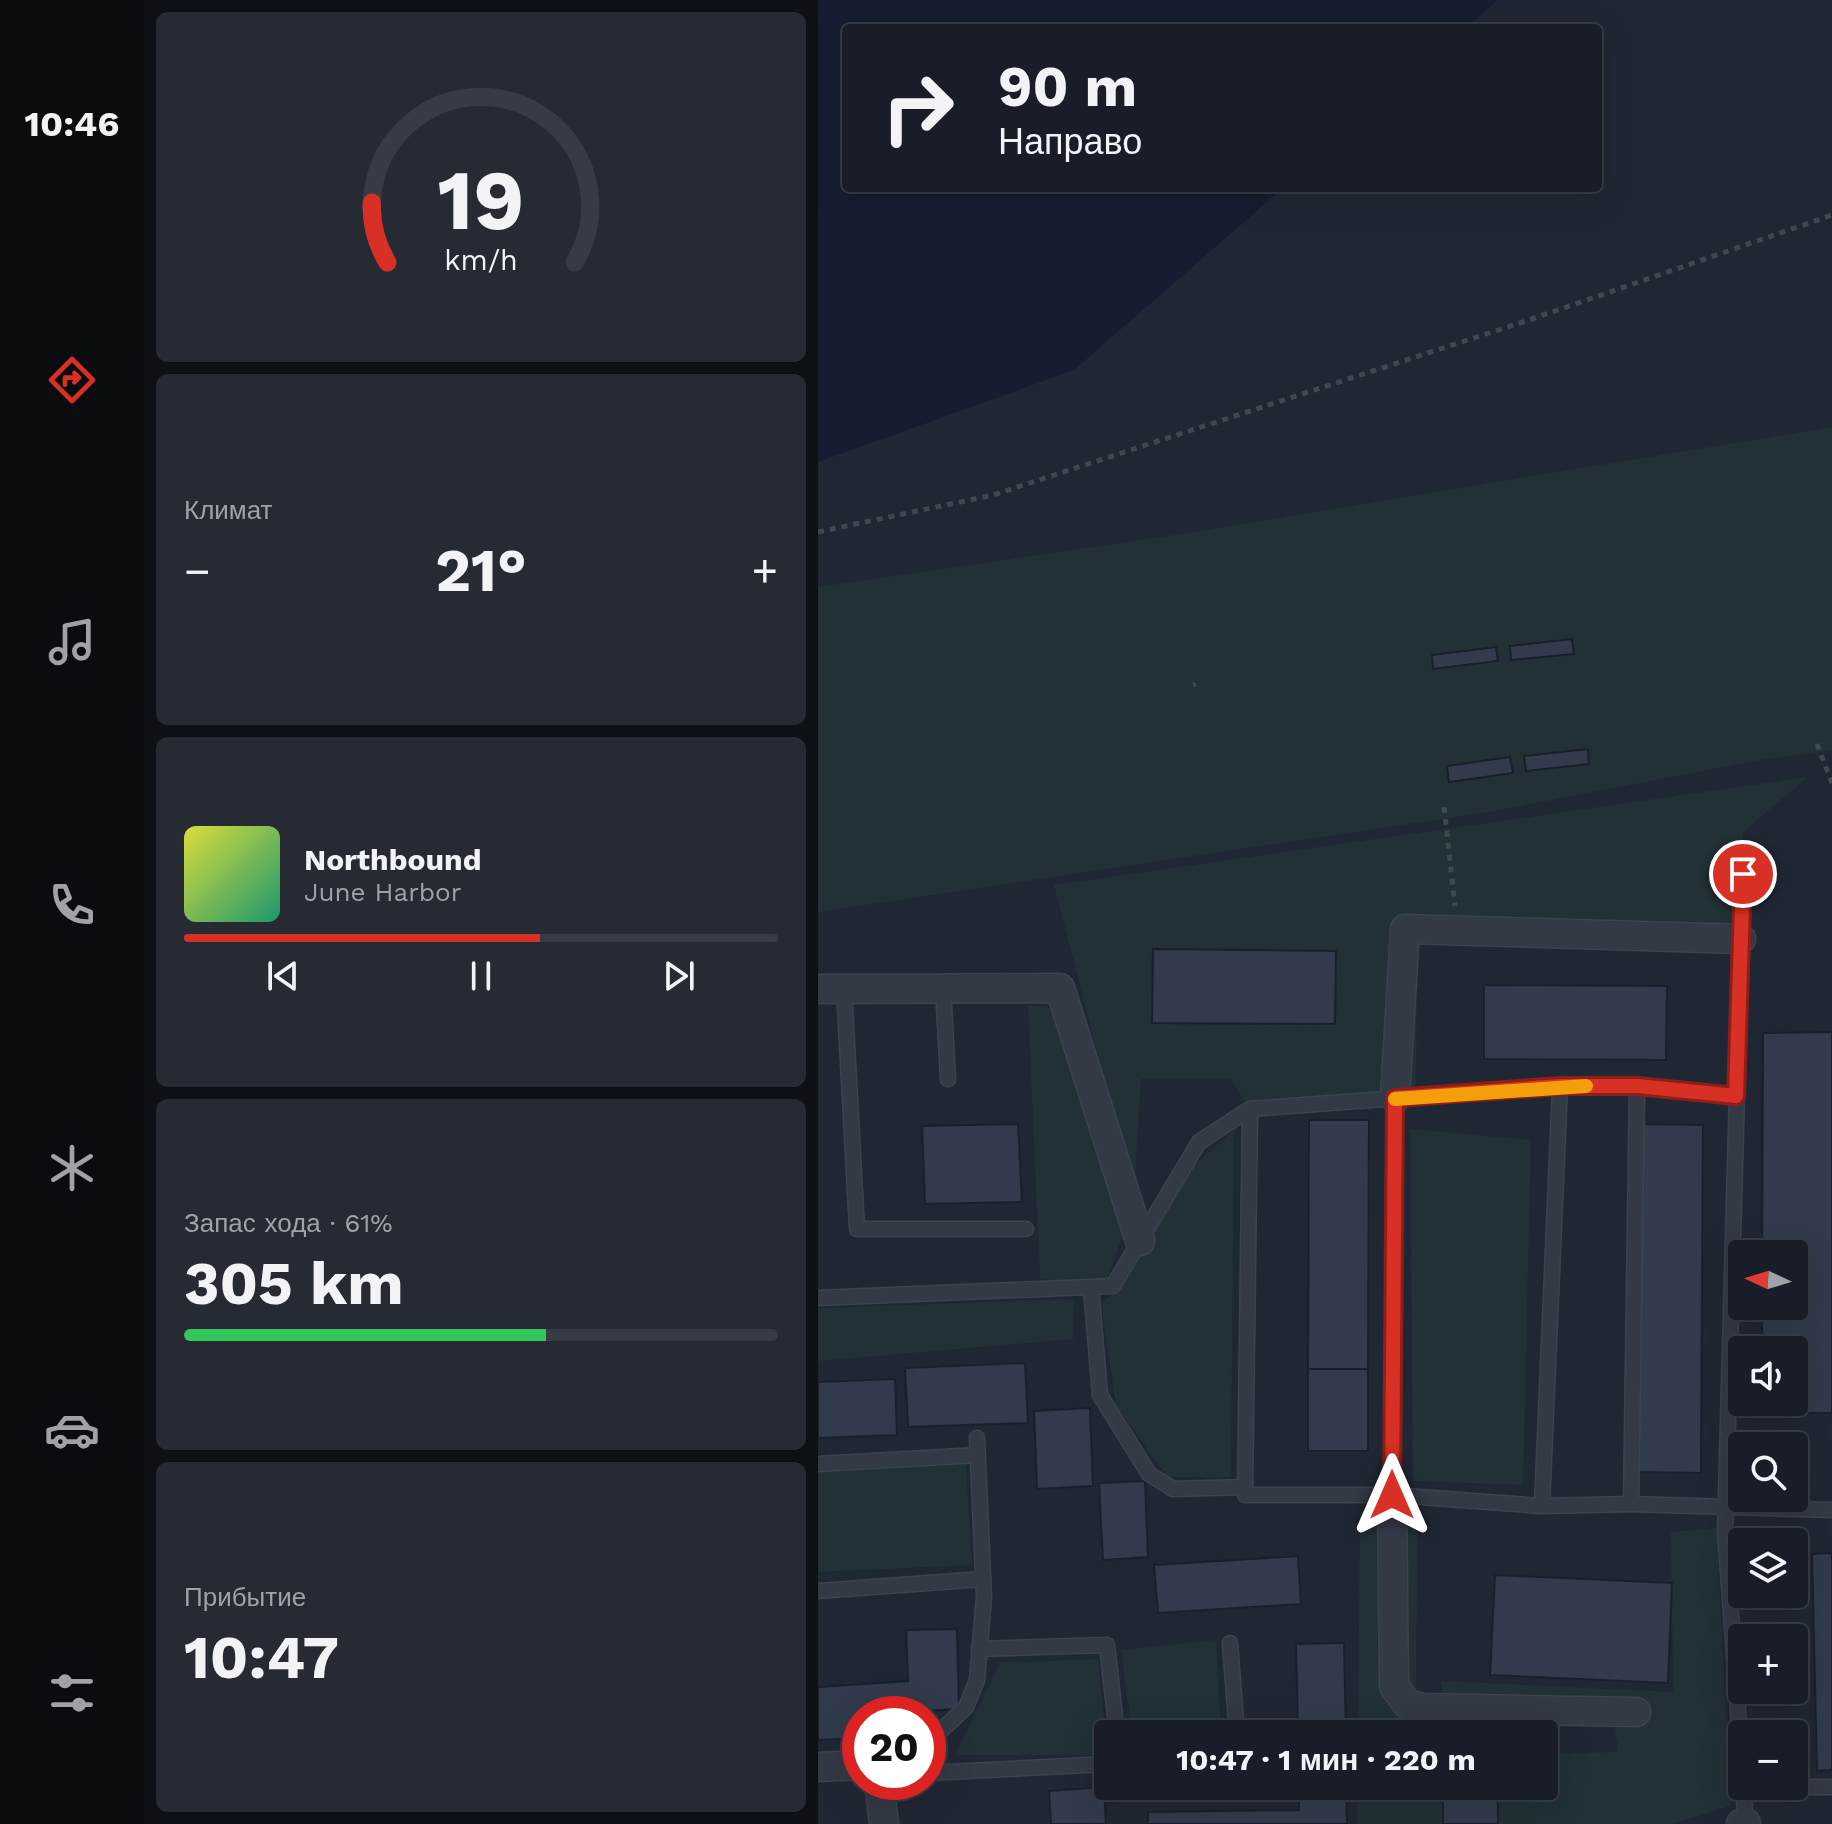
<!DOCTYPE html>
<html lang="ru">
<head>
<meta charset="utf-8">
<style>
  :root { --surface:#181d27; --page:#252a33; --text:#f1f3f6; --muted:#9fa2a7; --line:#363b44; --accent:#d93025 }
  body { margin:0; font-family:"Work Sans",sans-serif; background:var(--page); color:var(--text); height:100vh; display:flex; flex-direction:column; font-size:30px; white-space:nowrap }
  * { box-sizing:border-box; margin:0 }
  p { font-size:26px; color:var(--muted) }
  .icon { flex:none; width:44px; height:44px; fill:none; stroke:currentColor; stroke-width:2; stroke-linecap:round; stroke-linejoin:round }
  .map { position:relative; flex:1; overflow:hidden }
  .drawer { display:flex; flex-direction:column; gap:12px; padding:12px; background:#0d1015; width:674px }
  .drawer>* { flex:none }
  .guide { position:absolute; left:24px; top:24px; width:760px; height:168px; border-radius:8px; box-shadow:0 8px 32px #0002,0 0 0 2px var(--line); background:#181d27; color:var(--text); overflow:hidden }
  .needle { width:52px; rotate:274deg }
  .buttons { position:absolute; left:910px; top:1240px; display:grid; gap:16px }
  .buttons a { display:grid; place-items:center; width:80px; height:80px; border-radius:8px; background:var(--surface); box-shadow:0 8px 32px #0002,0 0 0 2px var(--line); font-size:40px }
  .speed { position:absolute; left:24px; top:1696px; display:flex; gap:16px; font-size:40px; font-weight:700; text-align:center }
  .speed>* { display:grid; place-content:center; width:104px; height:104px; border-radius:50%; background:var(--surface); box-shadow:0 8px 32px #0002,0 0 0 2px var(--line); line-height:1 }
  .speed .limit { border:12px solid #d22; background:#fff; color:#111 }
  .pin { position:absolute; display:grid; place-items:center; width:68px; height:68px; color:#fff; margin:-34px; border:4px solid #fff; border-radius:50%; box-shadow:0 2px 8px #0007 }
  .me { position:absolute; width:88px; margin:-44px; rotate:0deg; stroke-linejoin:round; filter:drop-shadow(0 0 6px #0008) }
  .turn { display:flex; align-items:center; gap:28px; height:168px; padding:0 24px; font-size:36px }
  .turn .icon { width:104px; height:104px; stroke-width:2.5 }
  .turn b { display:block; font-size:56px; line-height:68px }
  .big { font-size:60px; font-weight:700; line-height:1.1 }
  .drawer .tile { flex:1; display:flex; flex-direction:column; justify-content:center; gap:12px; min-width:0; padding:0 28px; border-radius:12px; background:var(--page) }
  .drawer .dial { align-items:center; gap:0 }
  .dial svg { height:208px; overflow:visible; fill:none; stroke:var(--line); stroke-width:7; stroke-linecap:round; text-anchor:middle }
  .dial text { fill:var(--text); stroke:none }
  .song { display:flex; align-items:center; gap:24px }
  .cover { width:96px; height:96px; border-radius:12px; background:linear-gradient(135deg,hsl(60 70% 55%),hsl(160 70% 35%)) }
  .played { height:8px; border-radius:4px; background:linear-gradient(90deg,var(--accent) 60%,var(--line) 60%) }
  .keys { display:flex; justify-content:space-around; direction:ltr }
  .heat { display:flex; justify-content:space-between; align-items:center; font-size:44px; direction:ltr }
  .charge { height:12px; border-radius:6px; background:linear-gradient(90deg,#34c759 61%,var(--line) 0) }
  .trip { position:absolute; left:276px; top:1720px; width:464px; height:80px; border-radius:8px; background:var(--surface); box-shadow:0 8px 32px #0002,0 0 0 2px var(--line); font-weight:700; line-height:80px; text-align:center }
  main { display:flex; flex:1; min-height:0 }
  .menu { display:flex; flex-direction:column; width:144px; justify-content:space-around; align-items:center; background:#0a0c10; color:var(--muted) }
  .menu .icon { width:56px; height:56px }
  .menu .current { color:var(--accent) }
  .menu b { font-size:36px; color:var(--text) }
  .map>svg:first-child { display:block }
  .green { fill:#213135 }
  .water { fill:#141e30 }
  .building { fill:#323b4b; stroke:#1a202b; stroke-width:2 }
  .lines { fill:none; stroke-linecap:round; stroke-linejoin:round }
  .lane-casing { stroke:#3c424e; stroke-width:17 }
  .street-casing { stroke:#3c424e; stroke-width:31 }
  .path { stroke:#3a4b4e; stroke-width:5; stroke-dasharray:6 6; stroke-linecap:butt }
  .lane { stroke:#333945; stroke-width:14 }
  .street { stroke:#333945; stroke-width:28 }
  .route-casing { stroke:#8d1f18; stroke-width:20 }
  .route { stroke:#d93025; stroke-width:14 }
  .slow { stroke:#f59e0b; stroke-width:14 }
</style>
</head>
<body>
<main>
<nav class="menu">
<b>10:46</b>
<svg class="icon current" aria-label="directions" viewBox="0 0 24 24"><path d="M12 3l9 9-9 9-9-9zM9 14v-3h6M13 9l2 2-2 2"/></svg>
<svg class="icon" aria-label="music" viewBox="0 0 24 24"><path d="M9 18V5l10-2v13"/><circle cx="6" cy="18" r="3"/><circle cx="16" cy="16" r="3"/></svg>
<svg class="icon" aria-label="phone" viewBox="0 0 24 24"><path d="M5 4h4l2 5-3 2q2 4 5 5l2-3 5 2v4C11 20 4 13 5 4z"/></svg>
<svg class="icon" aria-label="climate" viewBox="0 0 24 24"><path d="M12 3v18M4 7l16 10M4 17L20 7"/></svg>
<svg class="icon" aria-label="car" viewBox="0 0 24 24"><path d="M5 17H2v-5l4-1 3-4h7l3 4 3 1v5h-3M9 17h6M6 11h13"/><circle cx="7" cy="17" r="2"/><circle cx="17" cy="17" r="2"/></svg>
<svg class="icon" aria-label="filters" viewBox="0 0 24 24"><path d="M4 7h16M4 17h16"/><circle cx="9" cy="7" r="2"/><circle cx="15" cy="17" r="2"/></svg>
</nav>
<section class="drawer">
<div class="tile dial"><svg viewBox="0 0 100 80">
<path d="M14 69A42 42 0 1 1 86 69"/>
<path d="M14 69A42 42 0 0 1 8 46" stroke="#d93025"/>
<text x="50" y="56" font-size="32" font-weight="700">19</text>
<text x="50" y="72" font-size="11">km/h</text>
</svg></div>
<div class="tile"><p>Климат</p>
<div class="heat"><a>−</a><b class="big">21°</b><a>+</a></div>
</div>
<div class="tile">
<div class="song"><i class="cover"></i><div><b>Northbound</b><p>June Harbor</p></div></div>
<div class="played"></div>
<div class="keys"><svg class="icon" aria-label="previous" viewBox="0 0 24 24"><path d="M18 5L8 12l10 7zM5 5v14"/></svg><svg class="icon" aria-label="pause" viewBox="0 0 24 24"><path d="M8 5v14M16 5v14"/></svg><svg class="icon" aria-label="next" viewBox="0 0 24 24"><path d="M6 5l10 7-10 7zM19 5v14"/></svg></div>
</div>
<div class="tile"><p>Запас хода · 61%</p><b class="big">305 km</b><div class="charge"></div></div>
<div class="tile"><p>Прибытие</p><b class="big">10:47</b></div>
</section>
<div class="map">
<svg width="1014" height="1824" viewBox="0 0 1014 1824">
  <rect width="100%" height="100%" fill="#202734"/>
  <path class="green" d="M1014,427v324l-67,8 -276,53 -671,100v-325l344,-50z
    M990,777l-64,54 -15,102 -312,8 -1,155 -166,13 -20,-31 -89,1 -7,115 -80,-309z
    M210,1005l31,4 67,215 -21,63 -65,-9z
    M592,1129l121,11 -8,345 -110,-4z
    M416,1130l-3,347h-64l-51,-72 -15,-102 21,-15 68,-119z
    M256,1299l-1,40 -255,22v-53z
    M148,1464l6,101 -154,7v-100z
    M542,1511l58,3 -3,220h-57z
    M899,1528l13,278 -57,18h-316l1,-38h186v-33l74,-1 -4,-32h-170l-3,-39 232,11 -2,-160z
    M398,1640l5,94h-89l-11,-84z
    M280,1659l10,96h-153l45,-92z"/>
  <path class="water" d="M0,0h680l-32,28h-620v160h437l-209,182 -256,92z"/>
  <path class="building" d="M754,639l2,15 -63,6 -1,-14z
    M678,647l2,14 -65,8 -1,-14z
    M770,749l1,15 -63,7 -2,-15z
    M692,757l3,16 -64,9 -2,-16z
    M335,949l183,2 -1,73 -183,-1z
    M666,985l183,1 -1,74 -182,-1z
    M1014,1032v381h-70v-11h32v-52h-32v-44h32v-52h-32l1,-221z
    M491,1120h60l-1,249h-60z
    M200,1124l4,78 -97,2 -3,-78z
    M823,1124l62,1 -2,348 -65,-1z
    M207,1363l3,60 -120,4 -3,-59z
    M490,1369h60v82h-60z
    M77,1379l2,56 -79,3v-56z
    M272,1408l3,78 -56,3 -3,-78z
    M327,1481l3,76 -45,3 -4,-77z
    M1014,1553v217l-15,1 -5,-217z
    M480,1556l3,48 -143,9 -4,-48z
    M677,1575l177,8 -4,100 -178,-8z
    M139,1629l2,80 -99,5v24l-42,2v-53l90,-6 -2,-51z
    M526,1643l2,91h-48l-2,-90z
    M481,1786h47l1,38h-199v-12l151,-2z
    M625,1786h55v38h-55z
    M286,1787l2,37h-55l-2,-33z"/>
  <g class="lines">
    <defs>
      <path id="lane" d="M26,988l13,241h169
        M125,988l5,91
        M918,1096l-99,-10h-77l-310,23 -5,386h147l150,11 89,-2 201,6
        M273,1287l9,108 49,79 24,15 72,-2
        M0,1298l295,-12 86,-144 51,-33
        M0,1464l160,-9
        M574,1495l3,-397
        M813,1504l6,-418
        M724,1506l18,-420
        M0,1591l165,-12
        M412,1643l7,91
        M161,1649l128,-4 10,89
        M110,1743l38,-36 11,-27 7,-83 -7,-159
        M924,1767l-17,-236 18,-657
        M110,1773l180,-9
        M925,1786l3,38
        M925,1787h89"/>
      <path id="street" d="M0,989l242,-1 80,253
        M577,1098l10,-169 336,10
        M574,1495l2,191 13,18 17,4 212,4
        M0,1767l42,-2
        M61,1782l5,42
        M923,1824l5,-1"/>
    </defs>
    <use href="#lane" class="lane-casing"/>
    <use href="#street" class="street-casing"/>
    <path class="path" d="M0,532l175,-37 539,-176 300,-104
      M375,685l3,-1
      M999,744l15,39
      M626,807l11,99"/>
    <use href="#lane" class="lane"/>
    <use href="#street" class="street"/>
  </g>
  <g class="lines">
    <defs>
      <path id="route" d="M574,1495l3,-397 165,-12h77l99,10 7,-222"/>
    </defs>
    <use href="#route" class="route-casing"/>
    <use href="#route" class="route"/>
    <path class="slow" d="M577,1099l191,-13"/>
  </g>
</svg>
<div class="buttons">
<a><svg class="needle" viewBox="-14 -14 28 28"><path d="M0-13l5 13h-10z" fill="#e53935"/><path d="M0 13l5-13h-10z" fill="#9fa2a7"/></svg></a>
<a><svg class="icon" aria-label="sound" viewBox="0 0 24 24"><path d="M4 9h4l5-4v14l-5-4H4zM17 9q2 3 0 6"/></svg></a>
<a><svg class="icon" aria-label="search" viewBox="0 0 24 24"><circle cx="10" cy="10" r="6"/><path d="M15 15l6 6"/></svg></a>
<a><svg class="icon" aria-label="layers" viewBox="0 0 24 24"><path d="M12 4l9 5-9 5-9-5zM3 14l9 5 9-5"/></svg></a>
<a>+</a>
<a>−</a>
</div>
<div class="speed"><div class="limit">20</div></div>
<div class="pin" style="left:925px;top:874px;background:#d93025"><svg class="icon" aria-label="arrive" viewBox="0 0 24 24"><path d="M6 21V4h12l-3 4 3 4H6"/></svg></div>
<svg class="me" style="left:574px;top:1495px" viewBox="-20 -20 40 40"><path d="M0-17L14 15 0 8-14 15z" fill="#d93025" stroke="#fff" stroke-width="4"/></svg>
<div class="trip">10:47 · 1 мин · 220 m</div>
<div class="guide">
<div class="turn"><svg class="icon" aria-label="right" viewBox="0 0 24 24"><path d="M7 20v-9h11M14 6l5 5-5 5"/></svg><div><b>90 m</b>Направо</div></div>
</div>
</div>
</main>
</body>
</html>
